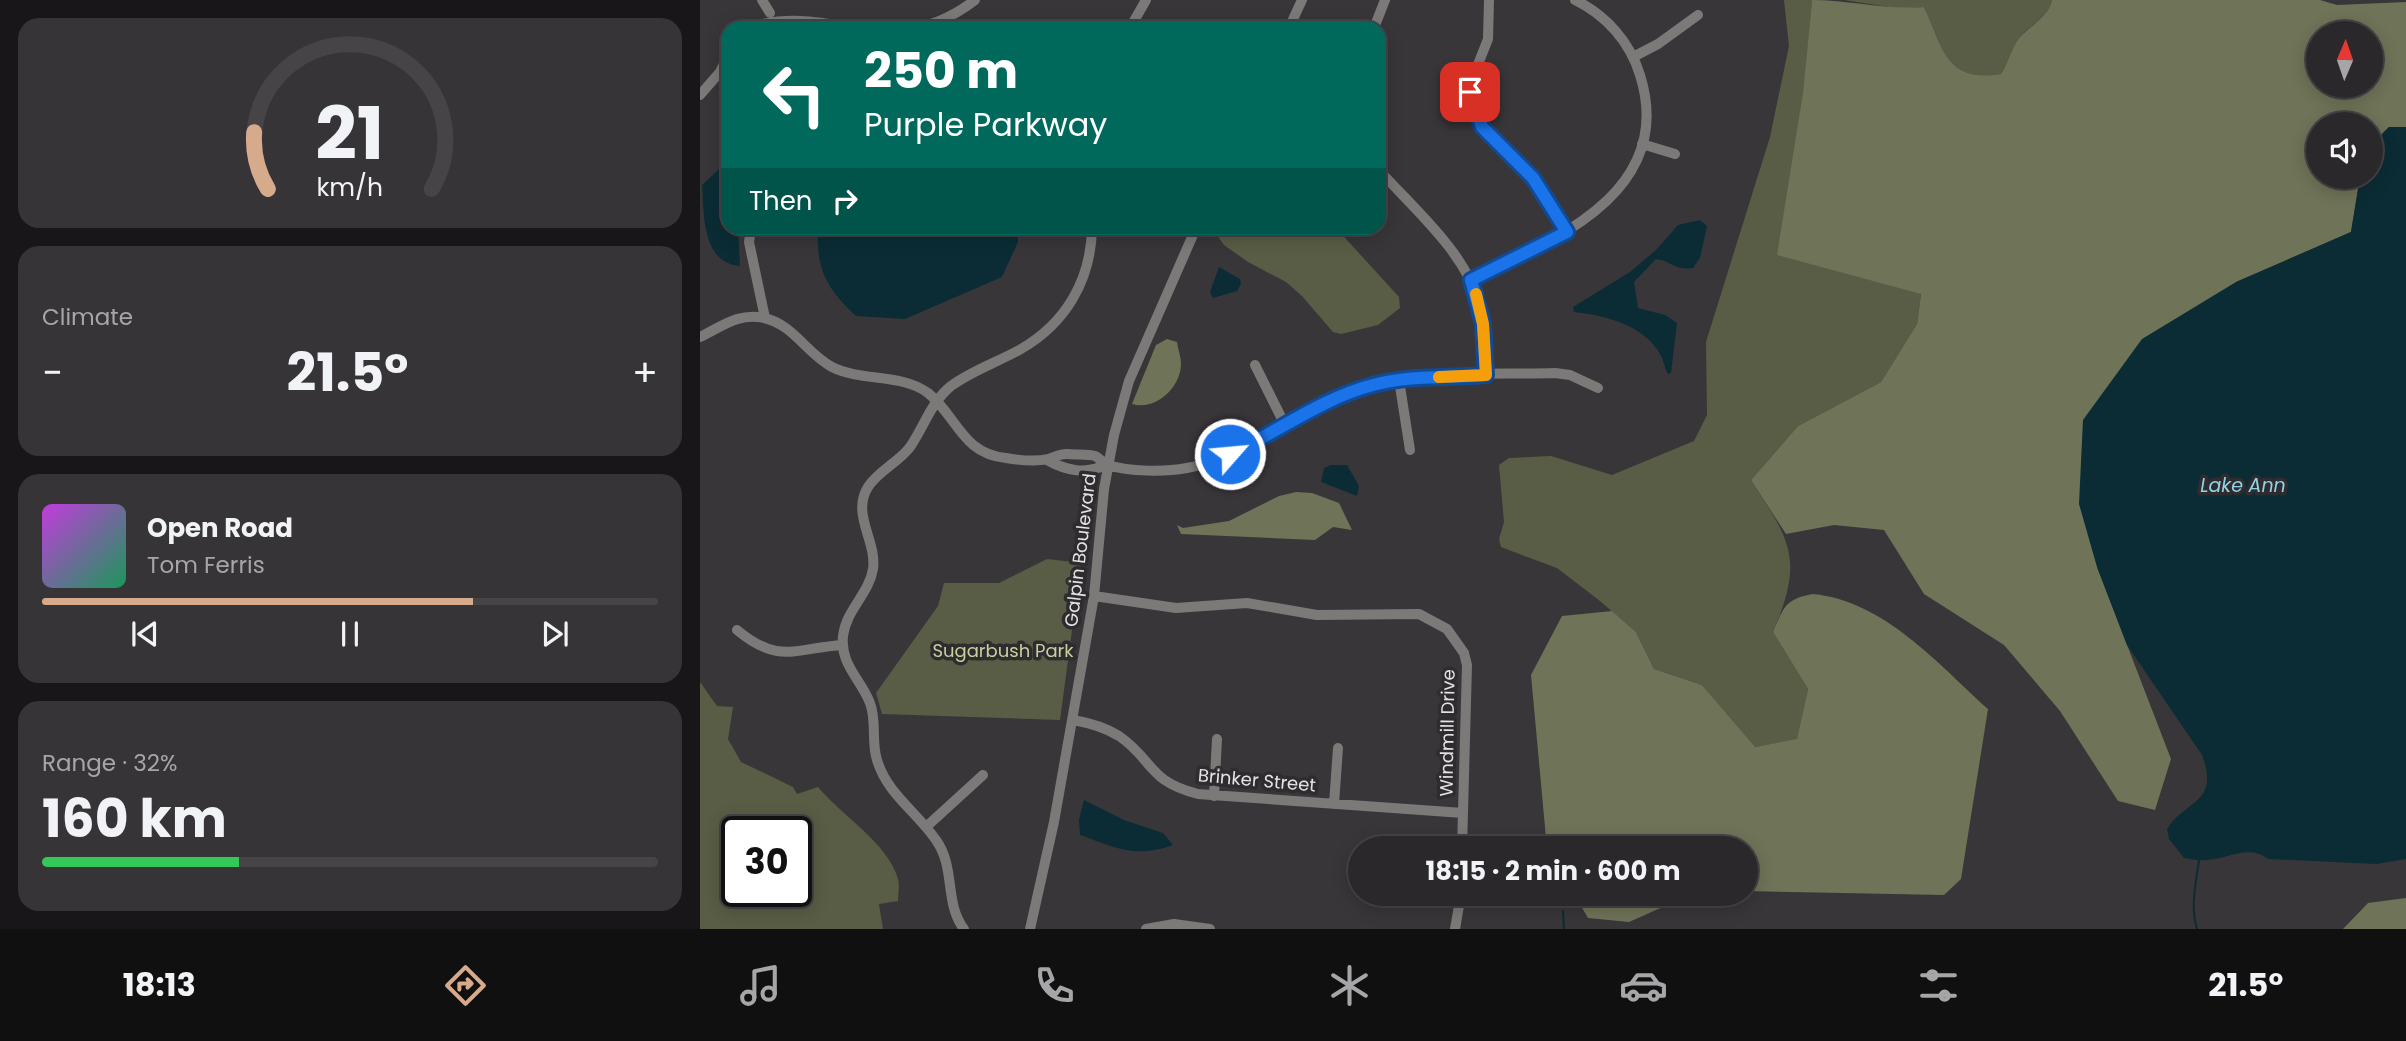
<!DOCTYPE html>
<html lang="en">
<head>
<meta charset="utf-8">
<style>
  :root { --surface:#2b282b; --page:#373437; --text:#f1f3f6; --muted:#a6a6a9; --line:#474447; --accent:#d6ab8b }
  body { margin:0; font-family:Poppins,sans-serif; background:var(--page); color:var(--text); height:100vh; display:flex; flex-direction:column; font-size:26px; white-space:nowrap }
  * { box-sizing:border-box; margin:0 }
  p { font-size:23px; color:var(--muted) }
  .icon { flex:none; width:38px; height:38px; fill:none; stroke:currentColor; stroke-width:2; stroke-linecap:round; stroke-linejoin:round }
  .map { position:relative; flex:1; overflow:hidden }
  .sheet { display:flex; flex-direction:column; gap:18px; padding:18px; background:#181618; width:700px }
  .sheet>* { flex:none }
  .guide { position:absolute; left:21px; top:21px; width:665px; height:214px; border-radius:21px; box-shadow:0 4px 18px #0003,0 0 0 2px var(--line); background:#00695c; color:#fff; overflow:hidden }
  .needle { width:46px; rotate:2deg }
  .buttons { position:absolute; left:1606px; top:21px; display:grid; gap:14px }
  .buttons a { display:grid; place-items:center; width:77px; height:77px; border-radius:50%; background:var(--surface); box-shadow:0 4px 18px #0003,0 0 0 2px var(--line); font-size:35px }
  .speed { position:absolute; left:21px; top:816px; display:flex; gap:14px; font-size:35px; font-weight:700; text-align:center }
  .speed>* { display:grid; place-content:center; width:91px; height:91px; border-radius:50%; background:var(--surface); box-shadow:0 4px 18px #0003,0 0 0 2px var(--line); line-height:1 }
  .speed .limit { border:4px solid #111; border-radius:10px; background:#fff; color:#111 }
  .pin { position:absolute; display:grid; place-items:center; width:60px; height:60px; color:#fff; margin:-30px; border-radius:14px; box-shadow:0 4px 10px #0006 }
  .me { position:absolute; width:77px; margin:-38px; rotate:63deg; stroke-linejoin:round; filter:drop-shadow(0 0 5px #0008) }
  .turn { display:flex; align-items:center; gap:24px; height:147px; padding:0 28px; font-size:32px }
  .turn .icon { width:91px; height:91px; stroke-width:2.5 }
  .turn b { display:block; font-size:49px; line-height:60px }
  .then { display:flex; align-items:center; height:66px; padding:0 28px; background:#0003; gap:14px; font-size:26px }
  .big { font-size:52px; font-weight:700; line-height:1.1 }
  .sheet .widget { flex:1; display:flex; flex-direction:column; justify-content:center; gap:10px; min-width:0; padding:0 24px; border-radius:21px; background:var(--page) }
  .sheet .dial { align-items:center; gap:0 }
  .dial svg { height:182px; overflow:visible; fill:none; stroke:var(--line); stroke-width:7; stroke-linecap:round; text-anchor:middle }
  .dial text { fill:var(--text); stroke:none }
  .song { display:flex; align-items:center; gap:21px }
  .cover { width:84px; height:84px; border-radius:10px; background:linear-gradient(135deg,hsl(290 70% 55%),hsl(150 70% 35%)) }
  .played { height:7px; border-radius:4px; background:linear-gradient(90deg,var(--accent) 70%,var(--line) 70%) }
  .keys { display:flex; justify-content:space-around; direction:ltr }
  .heat { display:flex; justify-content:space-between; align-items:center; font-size:38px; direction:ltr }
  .charge { height:10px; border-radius:5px; background:linear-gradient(90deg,#34c759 32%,var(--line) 0) }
  .trip { position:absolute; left:648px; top:836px; width:410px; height:70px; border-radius:35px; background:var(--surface); box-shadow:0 4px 18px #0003,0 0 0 2px var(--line); font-weight:700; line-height:70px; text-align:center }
  .dock { display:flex; height:112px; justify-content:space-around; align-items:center; background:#111011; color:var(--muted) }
  .dock .icon { width:49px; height:49px }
  .dock .current { color:var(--accent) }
  .dock b { font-size:32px; color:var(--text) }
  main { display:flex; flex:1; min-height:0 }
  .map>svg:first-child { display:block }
  .green { fill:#595d45; fill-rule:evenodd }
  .forest { fill:#6f7358; fill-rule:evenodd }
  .water { fill:#0b2c35 }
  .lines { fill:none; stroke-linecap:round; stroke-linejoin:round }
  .stream { stroke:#0b2c35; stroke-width:2 }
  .minor { stroke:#7b7a78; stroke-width:10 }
  .route-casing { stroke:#114b97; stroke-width:18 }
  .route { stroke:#1a73e8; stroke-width:12 }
  .slow { stroke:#f59e0b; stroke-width:12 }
  .labels { text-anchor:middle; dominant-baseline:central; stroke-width:7; stroke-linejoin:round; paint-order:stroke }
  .street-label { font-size:18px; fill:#e4e2e4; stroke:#2f2c2f }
  .park-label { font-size:18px; fill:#c8d19c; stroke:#2f2c2f }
  .water-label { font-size:19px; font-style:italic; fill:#92d2e6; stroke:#2f2c2f }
</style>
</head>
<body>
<main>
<section class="sheet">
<div class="widget dial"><svg viewBox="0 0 100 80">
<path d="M14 69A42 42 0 1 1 86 69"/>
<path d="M14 69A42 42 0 0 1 8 44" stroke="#d6ab8b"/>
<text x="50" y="56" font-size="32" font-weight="700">21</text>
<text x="50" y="72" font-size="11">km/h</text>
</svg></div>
<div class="widget"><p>Climate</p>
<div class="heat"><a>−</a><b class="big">21.5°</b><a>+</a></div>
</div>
<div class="widget">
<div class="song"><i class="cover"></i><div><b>Open Road</b><p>Tom Ferris</p></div></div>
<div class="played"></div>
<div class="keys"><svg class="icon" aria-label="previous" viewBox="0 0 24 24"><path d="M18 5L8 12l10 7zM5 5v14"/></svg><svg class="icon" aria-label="pause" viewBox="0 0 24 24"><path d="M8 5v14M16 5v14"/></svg><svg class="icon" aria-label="next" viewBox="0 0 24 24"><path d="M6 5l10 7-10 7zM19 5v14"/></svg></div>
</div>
<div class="widget"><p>Range · 32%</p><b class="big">160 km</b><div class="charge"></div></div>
</section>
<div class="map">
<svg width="1706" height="929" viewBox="0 0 1706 929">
  <rect width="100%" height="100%" fill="#393639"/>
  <path class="green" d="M1084,0h28l-12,131 121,162 -4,31 -36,58 -83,44 -47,54c40,62 53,79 22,152l35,57 -11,51 -43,7 -52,-62 -48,-16 -18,-37 -36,-31 -43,-33 -56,-21 -2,-8 5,-17 -5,-57 10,-7 42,-2 61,19 82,-34 13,-26 -1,-73 64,-205 19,-91z
    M1144,0h208c-3,16 -23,26 -33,38 -7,9 -11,25 -18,36 -56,8 -57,-23 -77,-67l-22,2z
    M519,228h117l63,69 1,11 -22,17 -37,9 -8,-2 -31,-36 -16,-14 -38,-20 -24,-17 -5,-7z
    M347,559l34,4 -21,157 -178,-6 -6,-21 62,-87 6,-23h55z
    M0,682l17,24 16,1 -5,32 13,23 52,25 4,7 21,-7c23,28 70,56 80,92 2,6 0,16 0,22l-19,3 4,25h-183zM37,831h59v60h-59z"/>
  <path class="forest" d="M1112,0c38,0 74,10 112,7 20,43 21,75 77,67 7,-11 11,-27 18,-36 11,-12 30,-22 33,-38h268l17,5 69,-3v125h-17l-18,18v-21h-52v53h41l-9,55 -115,50 -139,285 74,192 -16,51 -37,-9 -58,-90 -56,-66 -80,-51 -40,-64 -50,-5 -48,9 -35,-54 47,-54 83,-44 36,-58 4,-30 -144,-39 26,-162zM1619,33h52v53h-52z
    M467,339l10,3c1,7 4,15 4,22 0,23 -25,47 -49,40l24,-59z
    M596,492l16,1 27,10 13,27 -19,-3 -18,13 -134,-6 -4,-9 6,3 46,-7 50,-25z
    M1113,594c71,7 124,69 175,115l-27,170 -17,16 -199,-4v-42h-198l-16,-174 31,-59 50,-5 24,21 18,37 48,16 53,62 42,-8 11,-50 -35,-57c11,-25 12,-33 40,-38z
    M874,894h118l-63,28 -41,-4z
    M1706,898v31h-63l25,-26z"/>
  <path class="water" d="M1689,127h17v732l-29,5 -109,-5c-20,-15 -39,0 -61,1 -8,1 -16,-1 -23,-2l-15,-19 -2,-10c19,-30 53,-25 35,-74l-75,-110 -30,-78 -18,-63 4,-84 59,-81 94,-57 115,-50 9,-55h11v-32z
    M28,161v67h10l2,38c-38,-3 -36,-51 -38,-81z
    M1000,220l7,6 -7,32 -7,10c-19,3 -23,-8 -37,-9l-22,23 4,26 27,7 12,8 -6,50 -3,1c-4,-6 -4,-14 -8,-20 -16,-29 -56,-39 -86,-42l-1,-5 57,-35 26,-22 22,-25z
    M118,228h200v14l-16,35 -97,42 -49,-3c-30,-28 -40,-47 -38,-88z
    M519,267l21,12 1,5 -4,7 -24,7 -3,-6z
    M631,465h16l12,21 -2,10 -36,-14 3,-14z
    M384,800l40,20 39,13 10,12c-38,14 -59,2 -93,-10l-1,-15z"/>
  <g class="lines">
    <path class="stream" d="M863,911l1,18
      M1497,929c-7,-22 -1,-46 2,-69"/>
    <path class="minor" d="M62,0l8,13
      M789,0l-1,39 -17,43 3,28 18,29 49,50 26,43
      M49,28c78,-28 141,38 226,-28
      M430,28l16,-28
      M589,28l13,-28
      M674,28l11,-28
      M933,57l25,-13 40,-29
      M0,95l20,-23 8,-16
      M942,144l33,10
      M679,170c36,40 85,81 101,134 6,23 5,47 6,71
      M51,228l-2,14 16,76
      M771,280c82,-39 206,-88 169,-205 -10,-33 -34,-60 -65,-75
      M0,337c21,-10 39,-25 64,-19 29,6 43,36 68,49 30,15 69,6 96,26 29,23 34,61 78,65 12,2 30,4 42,1 8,-2 12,-6 20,-5 9,1 19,0 27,2 5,2 8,7 13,9 21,7 57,7 79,3 61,-10 111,-56 168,-78 59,-21 138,-15 200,-17l15,2 28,13
      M555,365l30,60
      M699,380l11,70
      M347,460c20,11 39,15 60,4
      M394,596l82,12 71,-5 70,12 102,-1 28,15 17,24 3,12 -5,184
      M37,630c42,35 58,18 106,15
      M373,720c17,3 32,7 46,16 35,24 28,45 79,58l265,19
      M514,796l3,-57
      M634,804l4,-56
      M226,827l57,-52
      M264,929c-20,-26 -8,-61 -28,-89 -19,-28 -49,-46 -59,-80 -6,-18 0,-39 -7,-57 -9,-24 -30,-38 -27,-67 3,-26 26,-42 30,-67 4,-28 -22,-55 -5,-82 10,-16 31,-25 42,-40 14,-20 21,-45 41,-61 22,-16 47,-24 70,-37 45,-26 70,-69 71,-121
      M330,929l24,-107 40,-226 10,-107 10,-54 15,-54 67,-153
      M446,929l28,-5 36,5
      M755,929l6,-35"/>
  </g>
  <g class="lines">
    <defs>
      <path id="route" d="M530,454c48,-22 92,-56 143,-69 37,-10 76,-7 113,-10l-3,-51 -12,-44 96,-48 -34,-54 -51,-51 -12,-35"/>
    </defs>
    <use href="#route" class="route-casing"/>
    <use href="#route" class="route"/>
    <path class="slow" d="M739,377l47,-2 -3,-51 -7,-30"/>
  </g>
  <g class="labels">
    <g class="street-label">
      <text transform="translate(380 550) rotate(-83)">Galpin Boulevard</text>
      <text transform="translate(747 733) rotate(-89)">Windmill Drive</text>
      <text transform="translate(557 780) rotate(5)">Brinker Street</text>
    </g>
    <g class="park-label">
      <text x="303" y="650">Sugarbush Park</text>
    </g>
    <g class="water-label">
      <text x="1543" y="485">Lake Ann</text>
    </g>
  </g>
</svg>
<div class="buttons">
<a><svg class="needle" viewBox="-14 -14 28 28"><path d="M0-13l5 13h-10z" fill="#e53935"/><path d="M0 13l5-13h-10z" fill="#a6a6a9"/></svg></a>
<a><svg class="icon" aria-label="sound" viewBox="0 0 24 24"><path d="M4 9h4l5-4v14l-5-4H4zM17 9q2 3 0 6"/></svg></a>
</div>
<div class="speed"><div class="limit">30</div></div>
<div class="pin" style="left:770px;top:92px;background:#d93025"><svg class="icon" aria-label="arrive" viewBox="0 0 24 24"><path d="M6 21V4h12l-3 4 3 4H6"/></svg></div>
<svg class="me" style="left:530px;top:454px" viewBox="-20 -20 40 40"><circle r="17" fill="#1a73e8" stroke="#fff" stroke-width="3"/><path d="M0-11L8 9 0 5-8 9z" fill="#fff"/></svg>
<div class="trip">18:15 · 2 min · 600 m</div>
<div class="guide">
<div class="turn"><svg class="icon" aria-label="left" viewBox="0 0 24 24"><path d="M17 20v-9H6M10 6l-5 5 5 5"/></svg><div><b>250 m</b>Purple Parkway</div></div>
<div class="then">Then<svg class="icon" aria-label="right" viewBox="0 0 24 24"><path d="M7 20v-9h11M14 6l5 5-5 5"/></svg></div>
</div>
</div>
</main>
<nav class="dock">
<b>18:13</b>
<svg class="icon current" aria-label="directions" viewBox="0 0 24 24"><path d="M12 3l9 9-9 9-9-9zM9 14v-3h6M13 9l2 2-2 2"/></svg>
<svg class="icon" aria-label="music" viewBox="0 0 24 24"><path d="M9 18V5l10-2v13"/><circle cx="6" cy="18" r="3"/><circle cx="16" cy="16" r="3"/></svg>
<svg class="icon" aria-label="phone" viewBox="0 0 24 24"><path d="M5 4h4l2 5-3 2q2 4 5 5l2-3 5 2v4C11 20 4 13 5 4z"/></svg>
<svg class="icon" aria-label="climate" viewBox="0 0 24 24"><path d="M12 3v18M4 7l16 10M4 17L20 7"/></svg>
<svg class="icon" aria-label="car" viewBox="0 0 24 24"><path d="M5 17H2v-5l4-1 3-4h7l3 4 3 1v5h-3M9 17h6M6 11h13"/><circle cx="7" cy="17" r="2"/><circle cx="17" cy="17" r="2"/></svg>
<svg class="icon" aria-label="filters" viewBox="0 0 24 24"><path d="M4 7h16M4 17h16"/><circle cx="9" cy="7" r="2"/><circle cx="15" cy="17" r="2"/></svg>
<b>21.5°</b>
</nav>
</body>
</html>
